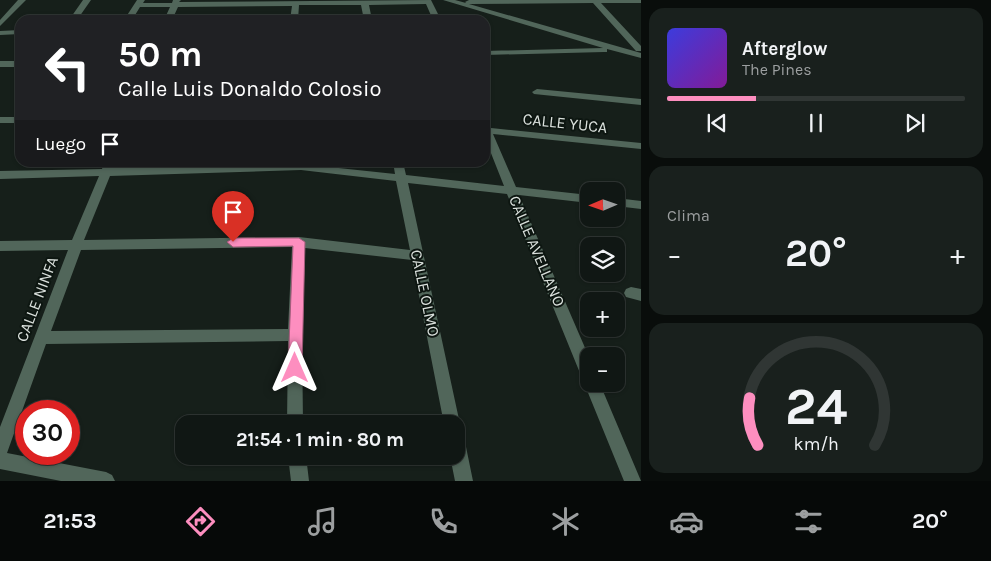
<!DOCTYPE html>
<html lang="es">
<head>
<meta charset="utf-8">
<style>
  :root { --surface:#101714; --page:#19201d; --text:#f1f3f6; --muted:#9c9fa0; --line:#303634; --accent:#fd8ebf }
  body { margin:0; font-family:Karla,sans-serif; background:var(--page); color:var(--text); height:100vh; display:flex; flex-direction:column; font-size:19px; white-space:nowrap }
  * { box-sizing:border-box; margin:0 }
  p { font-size:16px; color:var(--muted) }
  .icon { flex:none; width:28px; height:28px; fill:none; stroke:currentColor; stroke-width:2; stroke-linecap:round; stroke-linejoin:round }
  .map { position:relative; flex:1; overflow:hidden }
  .details { display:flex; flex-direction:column; gap:8px; padding:8px; background:#090d0b; width:350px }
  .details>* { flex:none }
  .hud { position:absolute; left:15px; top:15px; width:475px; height:152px; border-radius:15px; box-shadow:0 1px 4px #0004,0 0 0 1px var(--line); background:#202124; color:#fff; overflow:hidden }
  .needle { width:32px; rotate:268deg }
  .fabs { position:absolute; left:580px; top:182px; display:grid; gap:10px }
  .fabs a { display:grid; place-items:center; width:45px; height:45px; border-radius:10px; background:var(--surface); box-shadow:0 1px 4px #0004,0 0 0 1px var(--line); font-size:25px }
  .speed { position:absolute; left:15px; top:400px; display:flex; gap:10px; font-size:25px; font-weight:700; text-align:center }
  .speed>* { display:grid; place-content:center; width:65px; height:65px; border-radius:50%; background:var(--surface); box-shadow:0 1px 4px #0004,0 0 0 1px var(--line); line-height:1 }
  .speed .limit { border:8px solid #d22; background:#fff; color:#111 }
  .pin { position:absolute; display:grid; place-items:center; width:42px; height:42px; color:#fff; margin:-51px -21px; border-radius:50% 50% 50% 0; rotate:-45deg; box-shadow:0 0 5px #0007 }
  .pin .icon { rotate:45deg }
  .me { position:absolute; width:55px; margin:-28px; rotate:0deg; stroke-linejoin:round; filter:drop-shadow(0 0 4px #0008) }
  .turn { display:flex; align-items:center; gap:18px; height:105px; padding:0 20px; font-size:22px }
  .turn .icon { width:65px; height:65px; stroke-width:2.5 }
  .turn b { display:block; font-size:35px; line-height:42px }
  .then { display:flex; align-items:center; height:48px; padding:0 20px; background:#0003; gap:10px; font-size:19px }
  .big { font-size:38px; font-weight:700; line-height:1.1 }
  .details .widget { flex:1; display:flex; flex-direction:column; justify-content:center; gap:8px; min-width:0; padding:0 18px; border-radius:15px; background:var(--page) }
  .details .dial { align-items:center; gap:0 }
  .dial svg { height:130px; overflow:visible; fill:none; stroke:var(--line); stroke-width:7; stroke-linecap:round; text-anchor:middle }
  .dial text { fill:var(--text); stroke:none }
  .song { display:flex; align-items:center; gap:15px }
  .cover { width:60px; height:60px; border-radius:8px; background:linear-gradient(135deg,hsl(240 70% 55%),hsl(290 70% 35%)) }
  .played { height:5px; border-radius:2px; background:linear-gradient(90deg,var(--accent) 30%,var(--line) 30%) }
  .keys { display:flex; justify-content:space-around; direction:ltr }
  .heat { display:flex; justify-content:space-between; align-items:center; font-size:28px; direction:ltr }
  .trip { position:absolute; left:175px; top:415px; width:290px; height:50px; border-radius:15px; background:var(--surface); box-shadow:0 1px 4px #0004,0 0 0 1px var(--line); font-weight:700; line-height:50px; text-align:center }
  .dock { display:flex; height:80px; justify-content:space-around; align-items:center; background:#060908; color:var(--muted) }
  .dock .icon { width:35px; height:35px }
  .dock .selected { color:var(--accent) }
  .dock b { font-size:22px; color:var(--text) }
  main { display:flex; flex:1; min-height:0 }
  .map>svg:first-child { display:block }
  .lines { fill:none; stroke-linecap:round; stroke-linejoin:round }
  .minor { fill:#51665a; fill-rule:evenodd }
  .route { fill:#fd8ebf; stroke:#a45c7c }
  .labels { text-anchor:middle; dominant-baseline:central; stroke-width:4; stroke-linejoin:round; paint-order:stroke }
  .street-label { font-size:16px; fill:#dbe1dd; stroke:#0d1611 }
</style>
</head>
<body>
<main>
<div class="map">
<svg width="641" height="481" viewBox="0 0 641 481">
  <rect width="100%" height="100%" fill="#161f1a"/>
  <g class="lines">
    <path class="minor" d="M18,0h8l-26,26v-6z
      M83,0h8l-14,20h-8z
      M137,0h8l-2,3h29l1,-3h8l-2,2 252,-2 10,20h-8l-7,-16 -57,1 3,15h-8l-3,-15h-62l-1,15h-8l2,-14 -114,1 -6,13h-8l6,-13h-30l-8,13h-8z
      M443,0h12l11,3 -1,-1 4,-2h172v3h-40l40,43v5h-5l-43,-48 -124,1 172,49v5l-34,-9v3h-3l-119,3v-4l118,-3z
      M20,30v4l-20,1v-4z
      M0,61h20v6h-20z
      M537,89l104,10v6l-107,-11 -2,-2z
      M0,117h20v6h-20z
      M485,123l3,1 3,4 150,15v6l-148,-15 23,53 73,8v8l-70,-8 70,162v27h11l41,97h-17l-117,-287 -99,-11 52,241 -2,6 -2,1v-7h-12l-32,-164 -107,-12 -3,87 1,89h-16l1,-83 -242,3 -39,109 99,19 6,3 3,6h-54l-61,-12v-42l68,-177 -68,1v-10l72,-1 27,-64 -99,3v-8l102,-2 2,-7h11l-2,6 188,-4 94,10 -2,-12h10l3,13 98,11 -19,-48zM301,170l95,11 14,69 -111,-13 -215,3 26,-64zM292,247l-4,82 -237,2 30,-81z
      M616,198l25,3v8l-25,-3z
      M631,287l10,2v12l-15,-4 -2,-4 2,-4z
      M456,434l6,2 3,6 8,39h-18l-5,-25h6z
      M288,456h18l3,25h-18z"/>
  </g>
  <path class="route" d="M233,238h66l6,4 -3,126 -2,4 -5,2 -5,-2 -2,-4 5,-122 -60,1 -6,-5z"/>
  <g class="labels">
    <g class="street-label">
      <text transform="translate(565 123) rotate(6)">CALLE YUCA</text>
      <text transform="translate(537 251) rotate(67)">CALLE AVELLANO</text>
      <text transform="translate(425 293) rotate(78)">CALLE OLMO</text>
      <text transform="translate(37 299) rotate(-69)">CALLE NINFA</text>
    </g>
  </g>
</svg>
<div class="fabs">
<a><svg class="needle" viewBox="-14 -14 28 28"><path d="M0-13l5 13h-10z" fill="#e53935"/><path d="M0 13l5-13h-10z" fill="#9c9fa0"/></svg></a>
<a><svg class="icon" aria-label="layers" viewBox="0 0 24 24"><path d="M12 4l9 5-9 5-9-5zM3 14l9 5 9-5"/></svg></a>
<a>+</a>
<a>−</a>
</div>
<div class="speed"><div class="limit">30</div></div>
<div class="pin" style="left:233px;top:242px;background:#d93025"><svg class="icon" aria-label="arrive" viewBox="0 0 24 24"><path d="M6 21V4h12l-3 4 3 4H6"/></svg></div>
<svg class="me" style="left:295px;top:368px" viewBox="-20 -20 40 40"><path d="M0-17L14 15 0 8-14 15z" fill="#fd8ebf" stroke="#fff" stroke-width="4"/></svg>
<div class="trip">21:54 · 1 min · 80 m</div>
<div class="hud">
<div class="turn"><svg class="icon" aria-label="left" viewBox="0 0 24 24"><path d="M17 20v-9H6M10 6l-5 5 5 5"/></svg><div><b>50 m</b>Calle Luis Donaldo Colosio</div></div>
<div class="then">Luego<svg class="icon" aria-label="arrive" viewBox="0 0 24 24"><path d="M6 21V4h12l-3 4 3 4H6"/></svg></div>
</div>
</div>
<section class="details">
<div class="widget">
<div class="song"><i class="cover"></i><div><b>Afterglow</b><p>The Pines</p></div></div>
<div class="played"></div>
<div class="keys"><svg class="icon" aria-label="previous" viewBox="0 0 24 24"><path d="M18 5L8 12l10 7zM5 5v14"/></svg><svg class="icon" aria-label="pause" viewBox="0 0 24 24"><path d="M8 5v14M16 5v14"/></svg><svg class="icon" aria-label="next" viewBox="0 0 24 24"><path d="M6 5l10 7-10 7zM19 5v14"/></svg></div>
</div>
<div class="widget"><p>Clima</p>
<div class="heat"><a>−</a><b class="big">20°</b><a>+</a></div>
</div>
<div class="widget dial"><svg viewBox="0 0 100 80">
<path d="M14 69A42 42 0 1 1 86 69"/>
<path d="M14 69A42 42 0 0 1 9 40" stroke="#fd8ebf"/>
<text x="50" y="56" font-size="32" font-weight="700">24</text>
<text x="50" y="72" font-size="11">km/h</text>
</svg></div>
</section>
</main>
<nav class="dock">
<b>21:53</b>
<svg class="icon selected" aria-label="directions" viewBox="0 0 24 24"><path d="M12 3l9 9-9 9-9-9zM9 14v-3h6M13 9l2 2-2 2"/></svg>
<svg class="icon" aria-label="music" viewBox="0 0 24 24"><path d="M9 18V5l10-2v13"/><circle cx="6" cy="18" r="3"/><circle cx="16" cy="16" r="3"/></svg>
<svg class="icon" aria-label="phone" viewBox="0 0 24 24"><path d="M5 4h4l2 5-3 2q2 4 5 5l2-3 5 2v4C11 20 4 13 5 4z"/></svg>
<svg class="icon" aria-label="climate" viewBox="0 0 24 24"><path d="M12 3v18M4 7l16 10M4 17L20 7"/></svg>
<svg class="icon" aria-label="car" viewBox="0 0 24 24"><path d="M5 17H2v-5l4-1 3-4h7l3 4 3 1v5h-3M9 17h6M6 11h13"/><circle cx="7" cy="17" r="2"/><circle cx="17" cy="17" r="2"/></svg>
<svg class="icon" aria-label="filters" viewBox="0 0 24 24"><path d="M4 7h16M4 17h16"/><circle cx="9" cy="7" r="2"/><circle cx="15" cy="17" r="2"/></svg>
<b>20°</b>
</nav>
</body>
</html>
